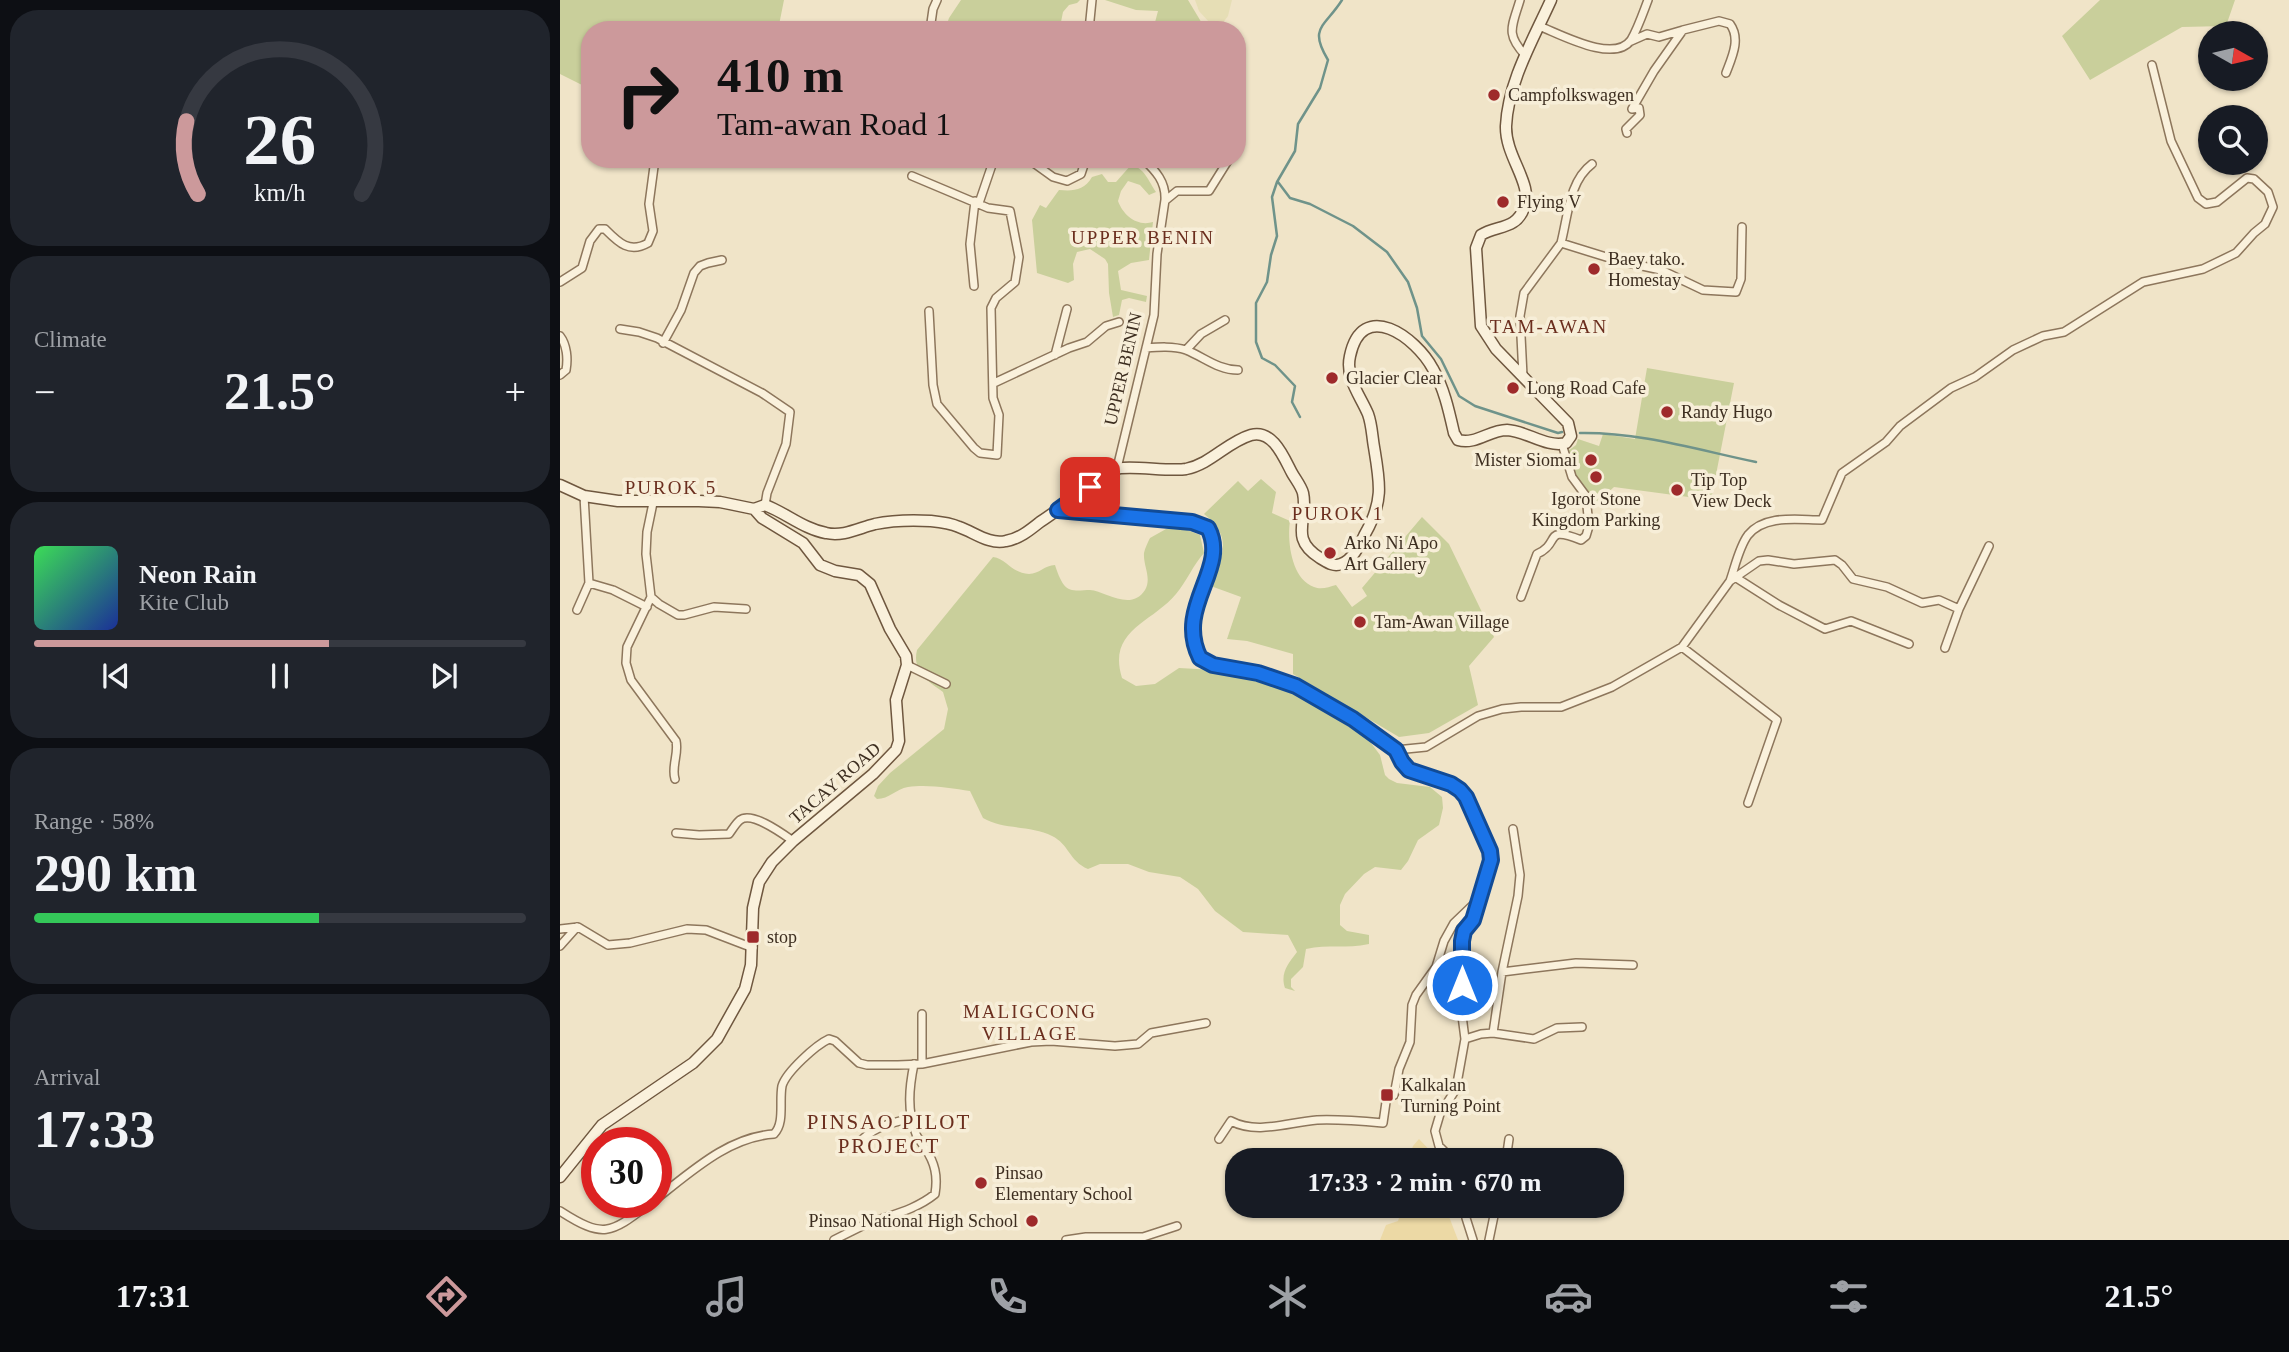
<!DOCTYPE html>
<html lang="en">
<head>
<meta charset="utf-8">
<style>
  :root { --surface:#171b24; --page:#20242c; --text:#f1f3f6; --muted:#9ea1a6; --line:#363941; --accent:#cc999b }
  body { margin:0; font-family:"Times New Roman",serif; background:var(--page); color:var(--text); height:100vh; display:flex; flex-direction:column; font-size:26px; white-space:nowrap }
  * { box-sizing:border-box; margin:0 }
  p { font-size:23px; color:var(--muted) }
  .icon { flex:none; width:38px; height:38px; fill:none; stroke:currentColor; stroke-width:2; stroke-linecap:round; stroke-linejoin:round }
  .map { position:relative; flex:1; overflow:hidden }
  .panel { display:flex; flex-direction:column; gap:10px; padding:10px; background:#0d0f14; width:560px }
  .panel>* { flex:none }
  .top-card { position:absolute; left:21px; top:21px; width:665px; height:147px; border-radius:28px; box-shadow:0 2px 5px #0004; background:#cc999b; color:#111; overflow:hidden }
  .needle { width:46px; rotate:98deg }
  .tools { position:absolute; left:1638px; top:21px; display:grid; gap:14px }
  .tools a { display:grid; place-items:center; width:70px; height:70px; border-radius:50%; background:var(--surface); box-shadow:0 2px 5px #0004; font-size:35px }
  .speed { position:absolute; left:21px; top:1127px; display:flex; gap:14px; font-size:35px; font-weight:700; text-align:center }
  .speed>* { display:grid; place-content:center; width:91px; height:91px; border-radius:50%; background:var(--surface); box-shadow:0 2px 5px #0004; line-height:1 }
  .speed .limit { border:10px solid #d22; background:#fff; color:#111 }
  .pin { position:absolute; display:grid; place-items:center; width:60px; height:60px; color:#fff; margin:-30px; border-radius:14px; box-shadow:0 4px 10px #0006 }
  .me { position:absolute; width:77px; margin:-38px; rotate:0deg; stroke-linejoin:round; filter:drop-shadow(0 0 5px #0008) }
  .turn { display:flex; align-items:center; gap:24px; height:147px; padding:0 21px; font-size:32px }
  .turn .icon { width:91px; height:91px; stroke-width:2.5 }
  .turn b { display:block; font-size:49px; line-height:60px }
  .big { font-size:52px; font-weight:700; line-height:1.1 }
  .panel .widget { flex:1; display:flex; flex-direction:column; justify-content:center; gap:10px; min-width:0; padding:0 24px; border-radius:28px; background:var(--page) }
  .panel .dial { align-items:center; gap:0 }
  .dial svg { height:182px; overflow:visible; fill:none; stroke:var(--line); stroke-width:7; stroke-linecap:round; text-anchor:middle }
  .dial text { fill:var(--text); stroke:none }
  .song { display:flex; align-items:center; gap:21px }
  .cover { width:84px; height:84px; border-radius:10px; background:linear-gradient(135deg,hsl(130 70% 55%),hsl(230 70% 35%)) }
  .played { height:7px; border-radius:4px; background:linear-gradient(90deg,var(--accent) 60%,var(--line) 60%) }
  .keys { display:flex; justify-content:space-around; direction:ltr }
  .heat { display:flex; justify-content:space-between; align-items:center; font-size:38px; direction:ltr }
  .charge { height:10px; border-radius:5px; background:linear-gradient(90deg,#34c759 58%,var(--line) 0) }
  .trip { position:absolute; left:665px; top:1148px; width:399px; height:70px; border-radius:28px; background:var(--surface); box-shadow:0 2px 5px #0004; font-weight:700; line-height:70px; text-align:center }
  .menu { display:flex; height:112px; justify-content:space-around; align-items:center; background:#090b0e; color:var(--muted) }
  .menu .icon { width:49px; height:49px }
  .menu .active { color:var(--accent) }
  .menu b { font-size:32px; color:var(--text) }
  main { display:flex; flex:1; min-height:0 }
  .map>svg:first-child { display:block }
  .farmland { fill:#e6deb5 }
  .green { fill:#c9cf9b }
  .sand { fill:#ecd9a5 }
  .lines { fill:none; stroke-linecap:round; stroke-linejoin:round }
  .stream { stroke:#6f938a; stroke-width:2.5 }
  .minor-casing { stroke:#8d765c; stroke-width:10 }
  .secondary-casing { stroke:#6f573f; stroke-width:13 }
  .minor { stroke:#faf1dc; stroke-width:7 }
  .secondary { stroke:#faf1dc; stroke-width:10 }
  .route-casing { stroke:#114b97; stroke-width:18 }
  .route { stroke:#1a73e8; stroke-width:12 }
  .poi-dot { fill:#9e2a2b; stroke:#f7eed8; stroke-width:2.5 }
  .labels { text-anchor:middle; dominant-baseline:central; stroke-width:7; stroke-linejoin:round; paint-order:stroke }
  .poi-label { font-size:18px; fill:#3d2e20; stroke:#f7eed8; text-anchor:start }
  .street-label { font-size:18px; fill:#3d2e20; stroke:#f7eed8 }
  .neighbourhood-label { font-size:19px; letter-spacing:2px; fill:#6b2e1e; stroke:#f7eed8 }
  .quarter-label { font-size:21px; letter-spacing:2px; fill:#6b2e1e; stroke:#f7eed8 }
</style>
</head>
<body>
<main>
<section class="panel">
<div class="widget dial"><svg viewBox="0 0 100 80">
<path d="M14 69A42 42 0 1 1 86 69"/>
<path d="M14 69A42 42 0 0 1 9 37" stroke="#cc999b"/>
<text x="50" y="56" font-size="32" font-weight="700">26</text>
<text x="50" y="72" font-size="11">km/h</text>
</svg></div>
<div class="widget"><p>Climate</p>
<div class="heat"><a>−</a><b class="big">21.5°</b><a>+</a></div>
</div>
<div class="widget">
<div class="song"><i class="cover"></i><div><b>Neon Rain</b><p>Kite Club</p></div></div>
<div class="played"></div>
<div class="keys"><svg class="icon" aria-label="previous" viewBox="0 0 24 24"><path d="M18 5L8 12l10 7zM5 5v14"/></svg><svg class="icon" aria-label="pause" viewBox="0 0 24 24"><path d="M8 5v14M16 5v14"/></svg><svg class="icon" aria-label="next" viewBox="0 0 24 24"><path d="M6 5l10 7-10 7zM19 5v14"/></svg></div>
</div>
<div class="widget"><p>Range · 58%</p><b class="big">290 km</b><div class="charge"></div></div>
<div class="widget"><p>Arrival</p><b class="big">17:33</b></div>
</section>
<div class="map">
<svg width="1729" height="1240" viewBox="0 0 1729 1240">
  <rect width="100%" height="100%" fill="#f0e4c8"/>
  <path class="farmland" d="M635,0h37l-4,16 -6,8 -12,-1 -11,-12z"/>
  <path class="green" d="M0,0h224l-6,30h-188v59l-30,-15z
    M401,0h119l-3,3 -8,2 -6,7 -2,10 10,8h-126l4,-12z
    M545,0h83l18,30h-53l5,-19 -22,-1z
    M1540,0h135l-9,26 -44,1 -92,53 -28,-44z
    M595,159h68l-3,6c-11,1 -18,-4 -29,-4 -14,0 -15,9 -34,3z
    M571,165c13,2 18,17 25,27l-7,3 -9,-10 -12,-4 -7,10 -3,10c5,14 19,26 35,21l-4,38 -18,3 -13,8 3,19 26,6 -1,6 -17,-4 -7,2 -3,15 -6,2 -4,-24 -1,-29 -3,-5 -15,-10 -13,3 -4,12 1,16 -6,3 -31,-10 -5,-53 8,-15 6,3 13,-18c14,1 25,1 33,-13l10,-3 6,8h8z
    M1087,368l87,15 -23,117 -97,-13 -23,21 -2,-10 -16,-25 -5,-22 8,-6 2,-6 21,7 4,-12 32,5z
    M701,479l15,13 -4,21 18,8c-3,19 1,58 24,66 7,3 15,0 22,-2l16,22 15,-11 -5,-8 60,-71 27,27 45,93 -25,29 9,39 -49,28 -30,4 -106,-63v-20l-46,-13 -20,-2 14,-42 -33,-12c15,-28 26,-47 -4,-71l34,-33 10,10z
    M619,527l21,8 4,18c-11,12 -17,28 -28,41 -24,29 -69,36 -54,84l14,8 19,-2 24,-16 36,2 52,13 39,16 62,40 12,16 5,20 4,4 8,4 33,4 12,10 1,11 -4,17 -21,15 -10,21 -7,9 -26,-3 -11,7 -19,20 -5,11v20l7,6 22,4v9c-23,5 -41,0 -63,5l-3,18 -12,12v8l4,4 -10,-3c-5,-15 3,-24 12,-36l-9,-17 -45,-3 -28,-21 -17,-22 -18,-12 -31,-5 -21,-8h-28l-12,5c-19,-8 -19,-25 -36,-33 -21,-11 -49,-6 -69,-18l-13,-27c-19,-3 -43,-7 -62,-4 -12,2 -19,12 -31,12l-3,-3 4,-10 12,-13 54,-44 4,-20 -5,-17c-16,-11 -31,-21 -26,-42l76,-93c14,2 18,16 36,17 10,0 16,-9 26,-9 2,6 5,15 9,20 6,8 17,5 26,5 15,1 41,22 55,0 7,-12 -2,-24 -1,-37 1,-5 4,-11 6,-15l16,-9z"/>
  <path class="sand" d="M859,1139l20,21h-31l5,-14z
    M843,1206h47l-2,8 10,26h-78l6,-15 12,-4z"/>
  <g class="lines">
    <path class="stream" d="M718,182l12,16 20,6 43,22 34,26 21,30 9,26 5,28 19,23 18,37 16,10 83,27 4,-1
      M740,417l-8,-15 3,-16 -20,-21 -13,-7 -6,-16v-39l11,-21 4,-27 6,-19 -5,-39 5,-15 18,-31 3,-27 22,-36 8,-28c-20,-33 -3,-33 14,-60
      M1020,433c60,-1 118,17 176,29"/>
    <defs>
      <path id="minor" d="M960,0c-8,27 -15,34 6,56
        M979,26c21,8 75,38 92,14 7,-12 12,-27 17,-40
        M370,30l3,-21 4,-9
        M529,30l3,-30
        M1123,30l36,-9 11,3c11,15 2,33 -4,49
        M1067,133l-1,-4 14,-14 -1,-7 -7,1 22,-38 29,-41 -24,7 -12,-3 -18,8
        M468,159l25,18 14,4 14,-7 5,-15
        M352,176l76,32 22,3 9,46 -4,25 -19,16 -5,10 2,90 6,17 -2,40 -17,-2 -6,-5 -37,-44 -4,-19 -4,-74
        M606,200l11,-9h32l20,-32
        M419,203l15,-44
        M1001,243c7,-27 8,-62 31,-79
        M0,282l22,-14 8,-27 9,-12h6c13,13 24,25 43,14l5,-12 -4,-27 6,-45
        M414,286l-4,-42 5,-43
        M60,329l19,3 18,6 105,55 28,19 -4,32 -19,49 -2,12
        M0,336c7,9 8,23 6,34l-6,5
        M103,343l18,-33 13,-37 6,-7 8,-3 14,-3
        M586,348c13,-1 27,-2 40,2 18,7 32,20 52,20
        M626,350l15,-16 24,-14
        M495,355l12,-46
        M963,376l-3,-60 4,-23 37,-50 58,18 42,9 42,20 33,2 5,-13 1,-52
        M434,383l75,-35 18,-6 19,-16 13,-4
        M557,468l37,-153 3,-61 8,-54c1,-18 -9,-29 -22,-41
        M93,503l-6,29 -1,22 5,43 -24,50 -1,16 5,17 45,61c3,13 -5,26 -1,38
        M498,510l134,12 16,6c22,41 -34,78 -8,130l13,7 45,8 37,13 58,34 43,30 6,13 8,7 41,14 9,6 6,7 24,54 1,10 -18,59 -9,11 -2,10 1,31 -3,28 5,39 -9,50 -16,25 -5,17 4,15 14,14
        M1175,577l44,28 46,24 26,-8 58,23
        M1170,581c5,-14 9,-34 18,-46 17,-21 50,-15 74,-15l20,-47 44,-31 14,-16 51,-38 24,-11 38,-27 30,-14 21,-4 79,-50 60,-13 33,-16 18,-20 11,-9 8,-17 -5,-15 -14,-13 -7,-1 -30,24 -11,2 -8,-6 -27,-57 -19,-76
        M29,583l24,7 34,17
        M91,597l8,7 19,11h6l30,-8 32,2
        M961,597l16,-43c25,-11 5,-29 44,-14l5,-4 3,-10 -3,-30 -14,-19 -10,-33
        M17,610l12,-27 -5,-87
        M1122,647l95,73 -29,83
        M1385,648l14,-39 30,-63
        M347,665l39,19
        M836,750l30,-3 52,-31 24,-7 19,-2h40l51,-20 70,-40 48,-66 29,-20 9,-1 26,4 41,-4 7,5 11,14 34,8 35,16 17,-3 20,9
        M116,833l23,2 30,-1c3,-4 7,-11 11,-14 12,-9 43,14 53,21
        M0,929l18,-2 30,18 22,-2 57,-14 19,1 47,18
        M0,946l17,-19
        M942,972l74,-9 57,2
        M933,1033l41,6 23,-11 25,-1
        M905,1039l16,-5 12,-1 9,-61 16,-76 2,-21 -7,-46
        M362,1064v-50
        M659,1139l12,-18c26,14 58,1 86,-1 22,-1 44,1 66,3l4,-28h7l5,-26 11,-27 2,-37 4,-10 20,-28 8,-26 10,-18 24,-23
        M294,1147c19,-20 32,-23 58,-29
        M946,1160l3,-21
        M96,1199c35,-27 72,-62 118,-65 11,-11 5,-32 8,-48 4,-14 34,-41 47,-47l6,2 24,22 8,2h31l24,-1 109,-22 20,-1 64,5 23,-2 13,-11 55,-10
        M907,1206l-1,12 7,22
        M0,1211c45,29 51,22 92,-9
        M274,1240c10,-5 20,-10 30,-15 25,-10 50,-14 71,-31 3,-18 0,-31 -10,-46 -3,-5 -7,-9 -9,-14 -9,-23 -7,-46 -2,-70
        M506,1240l20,-3h57l34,-11
        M929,1240l7,-34"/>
      <path id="secondary" d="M0,485l24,11 34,5h81l21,1 34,7 8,9 41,25 17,22 15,6 24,4 11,9 20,45 16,27 1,9 -11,35 3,41 -3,9 -23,24 -80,67 -21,21 -13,20 -6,26 -2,57 -6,24 -28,50 -24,24 -91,62 -42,52
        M194,509l11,-4c21,8 39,24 61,28 17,4 33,-5 49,-9 19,-4 38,-4 56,-3 10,1 19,2 28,6 15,5 30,18 47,14 13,-2 24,-11 34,-19 25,-16 48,-37 74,-52 10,-6 55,2 72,-1 25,-5 41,-27 65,-34 22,-6 33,23 41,38 4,7 9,13 11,20 6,27 -15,45 17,65 7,4 13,9 21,6 12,-4 19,-20 24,-30 19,-33 15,-51 9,-87 -2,-11 -2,-22 -6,-33 -8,-19 -23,-36 -18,-58 12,-58 66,-19 83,13 11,19 16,42 21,64l4,7c18,5 31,-10 49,-10 20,1 39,18 59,13l5,-7 -3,-13 -72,-74 -15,-23 -5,-78 5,-13c16,-10 35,-5 43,-27 10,-24 -19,-51 -18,-82 2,-44 27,-86 45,-126"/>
    </defs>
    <use href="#minor" class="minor-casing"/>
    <use href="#secondary" class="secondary-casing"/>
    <use href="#minor" class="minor"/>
    <use href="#secondary" class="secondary"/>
  </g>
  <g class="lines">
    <defs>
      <path id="route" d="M530,487l-32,23 134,12 16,6c22,41 -34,78 -8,130l13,7 45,8 38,13 57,33 43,31 6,12 7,8 42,14 9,6 6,7 24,54 1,9 -18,60 -9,11 -2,10v44"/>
    </defs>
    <use href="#route" class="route-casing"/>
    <use href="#route" class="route"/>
  </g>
  <g class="poi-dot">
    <circle cx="934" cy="95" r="7"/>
    <circle cx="943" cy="202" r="7"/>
    <circle cx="1034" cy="269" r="7"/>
    <circle cx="772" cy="378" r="7"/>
    <circle cx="953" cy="388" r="7"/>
    <circle cx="1107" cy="412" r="7"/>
    <circle cx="1031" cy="460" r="7"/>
    <circle cx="1036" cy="477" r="7"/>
    <circle cx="1117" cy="490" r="7"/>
    <circle cx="770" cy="553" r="7"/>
    <circle cx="800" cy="622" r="7"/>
    <rect x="186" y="930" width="14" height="14" rx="3.5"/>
    <rect x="820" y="1088" width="14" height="14" rx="3.5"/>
    <circle cx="421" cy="1183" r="7"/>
    <circle cx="472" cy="1221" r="7"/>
  </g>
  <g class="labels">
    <g class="poi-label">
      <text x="948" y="95">Campfolkswagen</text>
      <text x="957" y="202">Flying V</text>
      <text x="1048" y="259">Baey tako.<tspan x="1048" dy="21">Homestay</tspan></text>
      <text x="786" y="378">Glacier Clear</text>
      <text x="967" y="388">Long Road Cafe</text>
      <text x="1121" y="412">Randy Hugo</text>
      <text x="1017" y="460" text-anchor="end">Mister Siomai</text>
      <text x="1131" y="480">Tip Top<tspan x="1131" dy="21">View Deck</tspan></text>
      <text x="1036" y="499" text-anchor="middle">Igorot Stone<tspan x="1036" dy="21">Kingdom Parking</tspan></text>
      <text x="784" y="543">Arko Ni Apo<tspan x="784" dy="21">Art Gallery</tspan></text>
      <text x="814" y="622">Tam-Awan Village</text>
      <text x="207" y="937">stop</text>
      <text x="841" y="1085">Kalkalan<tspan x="841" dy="21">Turning Point</tspan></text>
      <text x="435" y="1173">Pinsao<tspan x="435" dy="21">Elementary School</tspan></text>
      <text x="458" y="1221" text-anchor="end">Pinsao National High School</text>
    </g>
    <g class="street-label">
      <text transform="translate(563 369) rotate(-77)">UPPER BENIN</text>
      <text transform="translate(275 783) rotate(-41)">TACAY ROAD</text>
    </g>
    <g class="neighbourhood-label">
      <text x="583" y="237">UPPER BENIN</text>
      <text x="989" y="326">TAM-AWAN</text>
      <text x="111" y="487">PUROK 5</text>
      <text x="778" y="513">PUROK 1</text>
      <text x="470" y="1011">MALIGCONG<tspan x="470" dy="22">VILLAGE</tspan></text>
    </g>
    <g class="quarter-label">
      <text x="329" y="1122">PINSAO PILOT<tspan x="329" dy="24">PROJECT</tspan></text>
    </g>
  </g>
</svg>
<div class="tools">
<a><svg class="needle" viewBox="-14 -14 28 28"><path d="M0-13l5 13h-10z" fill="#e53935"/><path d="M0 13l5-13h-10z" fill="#9ea1a6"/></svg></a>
<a><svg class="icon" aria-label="search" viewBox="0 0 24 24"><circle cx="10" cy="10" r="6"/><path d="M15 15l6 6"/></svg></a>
</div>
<div class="speed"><div class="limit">30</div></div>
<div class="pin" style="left:530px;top:487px;background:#d93025"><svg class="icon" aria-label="arrive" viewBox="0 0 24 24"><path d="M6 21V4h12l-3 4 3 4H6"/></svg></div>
<svg class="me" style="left:902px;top:985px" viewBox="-20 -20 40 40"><circle r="17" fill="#1a73e8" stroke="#fff" stroke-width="3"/><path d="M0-11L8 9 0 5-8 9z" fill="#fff"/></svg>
<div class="trip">17:33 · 2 min · 670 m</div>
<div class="top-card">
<div class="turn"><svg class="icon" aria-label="right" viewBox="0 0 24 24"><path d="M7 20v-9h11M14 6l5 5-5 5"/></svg><div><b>410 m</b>Tam-awan Road 1</div></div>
</div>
</div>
</main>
<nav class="menu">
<b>17:31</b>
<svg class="icon active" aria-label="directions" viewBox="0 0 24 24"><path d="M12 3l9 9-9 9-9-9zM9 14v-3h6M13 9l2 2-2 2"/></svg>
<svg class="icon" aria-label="music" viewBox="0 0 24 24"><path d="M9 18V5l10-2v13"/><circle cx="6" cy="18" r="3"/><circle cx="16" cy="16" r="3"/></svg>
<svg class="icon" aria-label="phone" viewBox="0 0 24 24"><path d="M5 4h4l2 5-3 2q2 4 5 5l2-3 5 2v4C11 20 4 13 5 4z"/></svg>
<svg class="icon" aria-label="climate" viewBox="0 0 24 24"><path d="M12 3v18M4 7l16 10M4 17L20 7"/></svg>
<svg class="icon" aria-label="car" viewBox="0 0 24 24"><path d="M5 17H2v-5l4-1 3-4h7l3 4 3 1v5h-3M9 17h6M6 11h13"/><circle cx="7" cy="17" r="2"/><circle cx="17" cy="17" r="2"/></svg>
<svg class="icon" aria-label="filters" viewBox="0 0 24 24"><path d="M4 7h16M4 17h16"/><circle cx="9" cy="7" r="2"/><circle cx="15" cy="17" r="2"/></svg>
<b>21.5°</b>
</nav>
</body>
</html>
